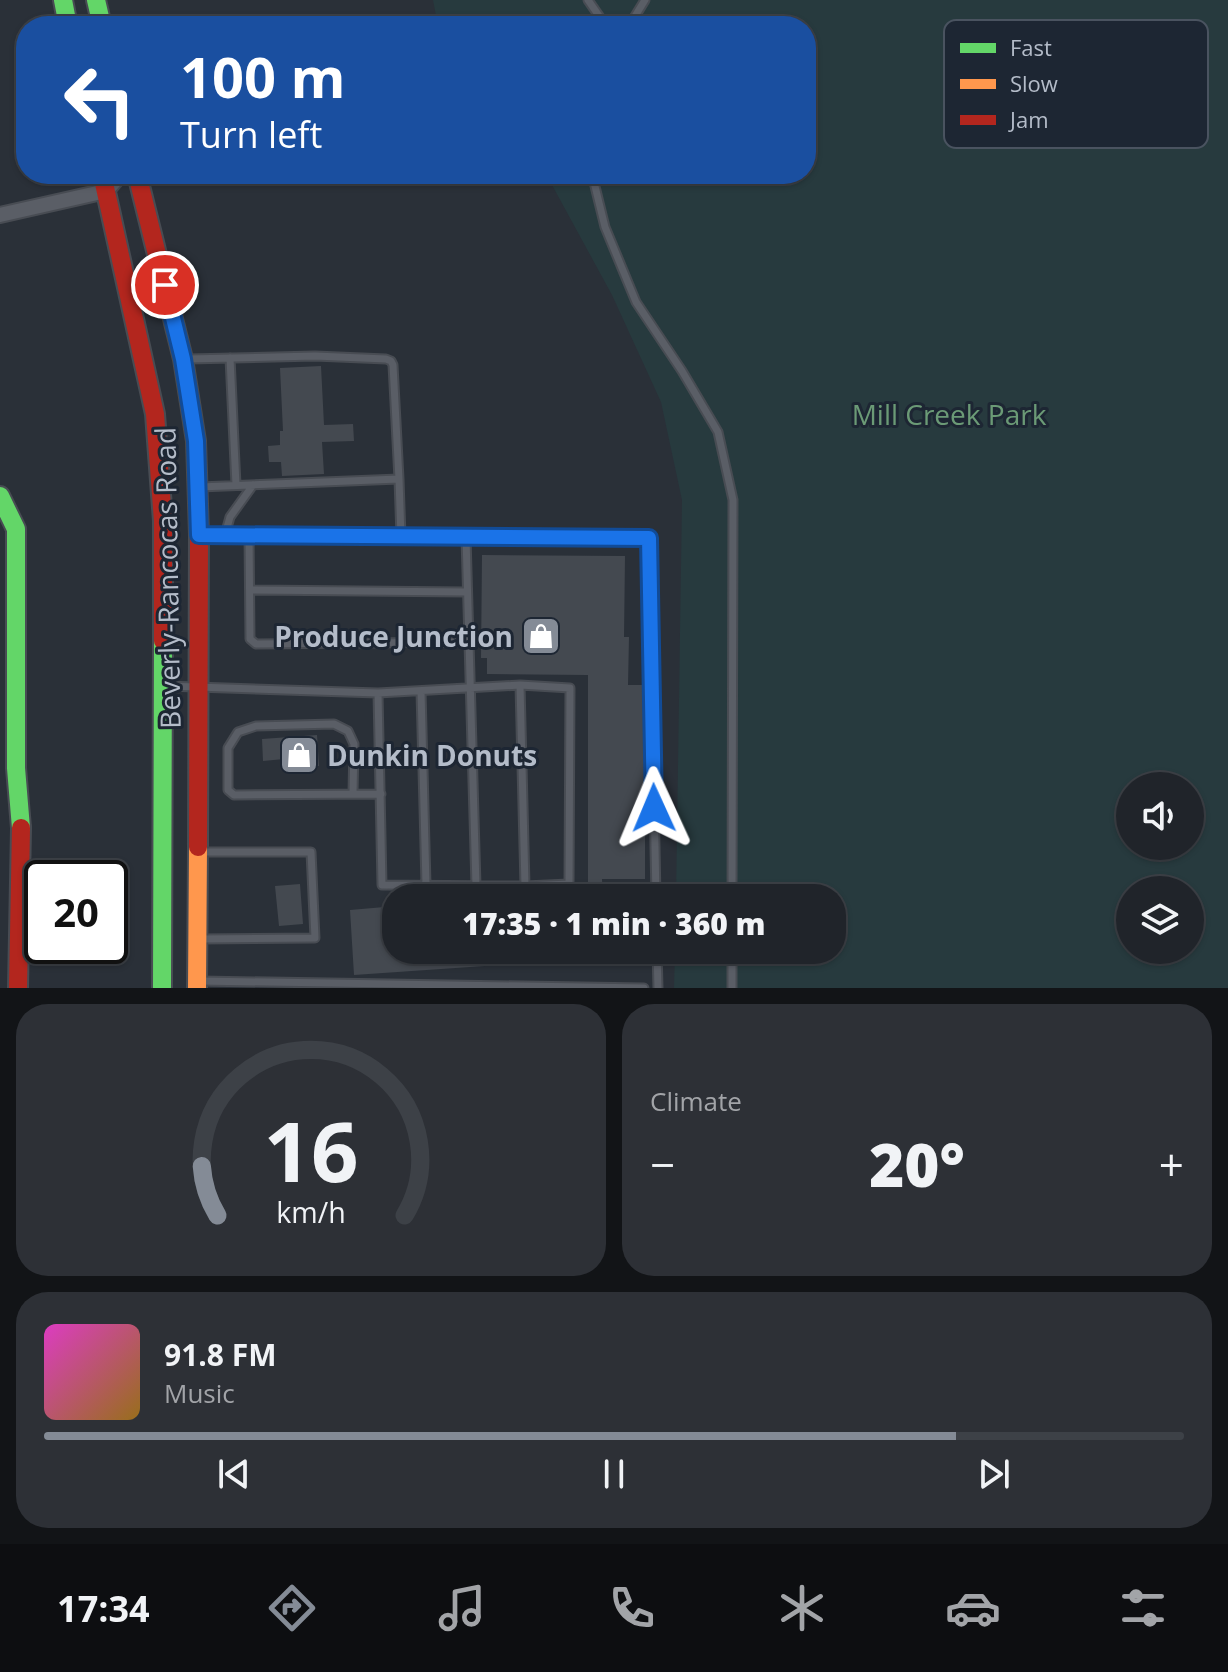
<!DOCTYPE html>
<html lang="en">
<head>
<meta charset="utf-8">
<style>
  :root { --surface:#20242a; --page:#2d3036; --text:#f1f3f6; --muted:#a2a4a8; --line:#3d4147; --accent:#848b96 }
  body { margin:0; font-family:"Open Sans",sans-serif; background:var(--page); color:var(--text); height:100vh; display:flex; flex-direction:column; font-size:30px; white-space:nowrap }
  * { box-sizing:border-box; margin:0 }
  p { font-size:26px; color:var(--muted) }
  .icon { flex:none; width:44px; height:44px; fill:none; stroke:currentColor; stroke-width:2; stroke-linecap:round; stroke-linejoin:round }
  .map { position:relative; height:988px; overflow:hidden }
  .sheet { display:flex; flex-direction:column; gap:16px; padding:16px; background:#121417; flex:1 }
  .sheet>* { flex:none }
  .hud { position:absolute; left:16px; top:16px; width:800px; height:168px; border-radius:32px; box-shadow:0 2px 6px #0004,0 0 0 2px var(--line); background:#1a4fa0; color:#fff; overflow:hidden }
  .fabs { position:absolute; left:1116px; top:772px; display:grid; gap:16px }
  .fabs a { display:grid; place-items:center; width:88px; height:88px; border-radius:50%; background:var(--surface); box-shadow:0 2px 6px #0004,0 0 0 2px var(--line); font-size:40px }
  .speed { position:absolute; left:24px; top:860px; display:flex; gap:16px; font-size:40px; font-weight:700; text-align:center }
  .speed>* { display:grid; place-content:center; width:104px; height:104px; border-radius:50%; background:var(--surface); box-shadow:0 2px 6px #0004,0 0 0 2px var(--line); line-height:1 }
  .speed .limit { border:4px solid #111; border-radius:12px; background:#fff; color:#111 }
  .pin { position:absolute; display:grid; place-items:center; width:68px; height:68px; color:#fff; margin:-34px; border:4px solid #fff; border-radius:50%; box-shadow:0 2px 8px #0007 }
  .me { position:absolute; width:88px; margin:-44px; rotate:359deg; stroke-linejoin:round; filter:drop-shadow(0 0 6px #0008) }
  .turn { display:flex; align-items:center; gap:28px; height:168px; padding:0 32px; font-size:36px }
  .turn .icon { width:104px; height:104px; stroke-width:2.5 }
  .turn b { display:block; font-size:56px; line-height:68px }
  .big { font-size:60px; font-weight:800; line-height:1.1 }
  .sheet .tile { flex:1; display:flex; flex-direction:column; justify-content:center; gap:12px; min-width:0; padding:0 28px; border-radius:32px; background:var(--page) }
  .sheet .dial { align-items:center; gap:0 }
  .dial svg { height:208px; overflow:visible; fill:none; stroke:var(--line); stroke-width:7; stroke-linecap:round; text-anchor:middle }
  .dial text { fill:var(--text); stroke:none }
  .song { display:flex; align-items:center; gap:24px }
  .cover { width:96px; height:96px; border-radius:12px; background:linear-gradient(135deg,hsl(310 70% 55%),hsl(40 70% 35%)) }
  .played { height:8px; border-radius:4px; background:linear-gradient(90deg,var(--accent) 80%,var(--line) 80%) }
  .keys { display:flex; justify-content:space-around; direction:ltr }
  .heat { display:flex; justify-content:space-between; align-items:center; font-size:44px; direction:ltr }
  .sheet .tiles { flex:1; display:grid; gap:16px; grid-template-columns:1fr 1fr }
  .tile:last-child { grid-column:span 2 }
  .trip { position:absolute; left:382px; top:884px; width:464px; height:80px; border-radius:32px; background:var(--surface); box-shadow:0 2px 6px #0004,0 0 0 2px var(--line); font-weight:800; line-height:80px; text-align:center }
  .tab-bar { display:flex; height:128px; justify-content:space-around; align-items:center; background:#0d0e11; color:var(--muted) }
  .tab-bar .icon { width:56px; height:56px }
  .tab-bar .current { color:var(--accent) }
  .tab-bar b { font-size:36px; color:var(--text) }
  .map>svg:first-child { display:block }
  .green { fill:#273a3e; fill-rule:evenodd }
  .building { fill:#444950 }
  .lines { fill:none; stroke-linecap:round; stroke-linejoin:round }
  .lane-casing { stroke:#484c53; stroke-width:11 }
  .street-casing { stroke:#484c53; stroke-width:18 }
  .fast-casing { stroke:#484c53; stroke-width:22 }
  .slow-casing { stroke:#484c53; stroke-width:22 }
  .jam-casing { stroke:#484c53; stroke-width:22 }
  .lane { stroke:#5a5e66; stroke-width:7 }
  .street { stroke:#5a5e66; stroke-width:14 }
  .fast { stroke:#63d668; stroke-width:18 }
  .slow { stroke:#ff974d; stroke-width:18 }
  .jam { stroke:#b3261e; stroke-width:18 }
  .route-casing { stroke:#114b97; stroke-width:20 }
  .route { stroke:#1a73e8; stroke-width:14 }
  .labels { text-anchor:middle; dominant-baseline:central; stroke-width:6; stroke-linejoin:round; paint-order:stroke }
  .park-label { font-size:28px; fill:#6b9a76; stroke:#1d2633 }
  .street-label { font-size:28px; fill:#b4bcc9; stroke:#1d2633 }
  .poi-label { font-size:28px; font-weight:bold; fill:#b4bcc9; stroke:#1d2633; text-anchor:end }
  .key { fill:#1d2633; stroke:#4a5360; stroke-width:2 }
  .key-label { font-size:22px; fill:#b4bcc9 }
</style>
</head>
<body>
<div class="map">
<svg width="1228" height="988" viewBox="0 0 1228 988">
  <rect width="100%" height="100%" fill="#2a3038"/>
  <path class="green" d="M433,0h795v988h-554l1,-38h157v-52h-156l6,-398 -21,-98 -49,-107 -66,-121h260v-148h-368zM1130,786h60v60h-60zM1130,890h60v60h-60z"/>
  <path class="building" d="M321,366l3,59 29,-1 1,17 -32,1 2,32 -42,2 -1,-14h-12l-1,-16 12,-1v-14h3l-3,-63z
    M482,555l143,1 -1,81h5l-1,48h17v194h-43l1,19h-15v-223l-101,-1v-16h-6z
    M317,735l2,31 -35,2v-9l-21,2 -1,-22z
    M300,884l3,40 -24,2 -4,-40z
    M396,906v44h163v11l-205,14 -4,-65z"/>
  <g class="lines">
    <defs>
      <path id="lane" d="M588,0l18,26
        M629,26l16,-26
        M592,174l13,53 31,75 46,69 36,61 15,68 -1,398
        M230,358l6,127
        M188,359l127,-3 71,3 5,2 2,4 6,114
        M200,487l199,-8 2,58
        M203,535l446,3 7,360
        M225,535l5,-18 23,-32
        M249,535l1,104 6,5 213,-2
        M466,537l10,349
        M250,590l217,2
        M520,685l50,3 -1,196 -44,2
        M166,686l212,7 142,-8 5,201 -143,-1 -4,-192
        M421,691l5,194
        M353,793l1,-49 -6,-13 -14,-7 -78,2 -18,6 -10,16v42l6,5 147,-1
        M200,939l115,-1 -4,-86h-110
        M657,950l1,38
        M200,981l444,7
        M732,988v-38"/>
      <path id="street" d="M0,215l106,-24 15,-17"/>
      <path id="fast" d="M63,0l5,26
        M96,0l6,26
        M0,496l16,33v239l5,60
        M162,988l1,-347"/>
      <path id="slow" d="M197,988l1,-141"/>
      <path id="jam" d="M102,174l53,240 8,107v120
        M137,174l46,185 13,82 3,94 -1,312
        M18,988l3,-160"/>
    </defs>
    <use href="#lane" class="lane-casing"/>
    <use href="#street" class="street-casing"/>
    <use href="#fast" class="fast-casing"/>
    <use href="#slow" class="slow-casing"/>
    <use href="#jam" class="jam-casing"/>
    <use href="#lane" class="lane"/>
    <use href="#street" class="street"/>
    <use href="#fast" class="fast"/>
    <use href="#slow" class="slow"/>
    <use href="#jam" class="jam"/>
  </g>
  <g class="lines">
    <defs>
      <path id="route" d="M165,285l18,74 13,82 3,94 450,3 5,270"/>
    </defs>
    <use href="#route" class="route-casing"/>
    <use href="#route" class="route"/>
  </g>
  <defs>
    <symbol id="shop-square" viewBox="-11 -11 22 22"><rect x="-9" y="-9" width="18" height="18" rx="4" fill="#848b96" stroke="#1d2633"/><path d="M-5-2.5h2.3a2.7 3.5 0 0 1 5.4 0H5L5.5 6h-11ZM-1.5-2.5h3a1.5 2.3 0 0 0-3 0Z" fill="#fff"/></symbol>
  </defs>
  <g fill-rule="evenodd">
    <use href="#shop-square" x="519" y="614" width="44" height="44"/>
    <use href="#shop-square" x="277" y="733" width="44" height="44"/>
  </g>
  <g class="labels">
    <g class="park-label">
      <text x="949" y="414">Mill Creek Park</text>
    </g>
    <g class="street-label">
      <text transform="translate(167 578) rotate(-91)">Beverly-Rancocas Road</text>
    </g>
    <g class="poi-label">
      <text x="513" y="636">Produce Junction</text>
      <text x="327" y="755" text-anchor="start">Dunkin Donuts</text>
    </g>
  </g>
  <rect x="944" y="20" width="264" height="128" rx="12" class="key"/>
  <rect x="960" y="43" width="36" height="10" fill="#63d668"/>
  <rect x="960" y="79" width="36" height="10" fill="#ff974d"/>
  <rect x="960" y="115" width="36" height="10" fill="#b3261e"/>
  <g class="key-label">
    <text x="1010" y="56">Fast</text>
    <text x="1010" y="92">Slow</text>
    <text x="1010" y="128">Jam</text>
  </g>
</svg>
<div class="fabs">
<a><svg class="icon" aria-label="sound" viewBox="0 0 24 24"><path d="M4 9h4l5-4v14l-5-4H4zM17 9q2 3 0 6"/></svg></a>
<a><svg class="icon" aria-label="layers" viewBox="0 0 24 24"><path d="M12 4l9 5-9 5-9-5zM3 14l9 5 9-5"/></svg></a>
</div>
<div class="speed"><div class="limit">20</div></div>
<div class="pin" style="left:165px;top:285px;background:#d93025"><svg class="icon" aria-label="arrive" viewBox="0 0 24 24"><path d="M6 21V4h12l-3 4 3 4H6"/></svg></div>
<svg class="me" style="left:654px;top:808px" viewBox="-20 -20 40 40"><path d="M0-17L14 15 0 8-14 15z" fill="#1a73e8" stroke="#fff" stroke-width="4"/></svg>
<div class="trip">17:35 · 1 min · 360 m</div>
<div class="hud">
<div class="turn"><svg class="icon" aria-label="left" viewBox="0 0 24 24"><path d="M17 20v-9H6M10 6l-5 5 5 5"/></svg><div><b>100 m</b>Turn left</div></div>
</div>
</div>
<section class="sheet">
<div class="tiles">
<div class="tile dial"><svg viewBox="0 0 100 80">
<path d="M14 69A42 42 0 1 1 86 69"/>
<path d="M14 69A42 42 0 0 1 8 50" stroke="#848b96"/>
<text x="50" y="56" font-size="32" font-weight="700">16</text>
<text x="50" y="72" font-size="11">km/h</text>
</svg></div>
<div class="tile"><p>Climate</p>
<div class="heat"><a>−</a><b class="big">20°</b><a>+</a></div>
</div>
<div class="tile">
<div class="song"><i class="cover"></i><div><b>91.8 FM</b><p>Music</p></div></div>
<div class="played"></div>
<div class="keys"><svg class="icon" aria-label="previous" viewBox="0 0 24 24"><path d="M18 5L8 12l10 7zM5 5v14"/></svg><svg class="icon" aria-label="pause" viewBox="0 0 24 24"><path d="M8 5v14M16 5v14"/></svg><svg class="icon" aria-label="next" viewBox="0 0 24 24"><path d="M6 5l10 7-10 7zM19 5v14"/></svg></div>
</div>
</div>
</section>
<nav class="tab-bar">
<b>17:34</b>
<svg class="icon current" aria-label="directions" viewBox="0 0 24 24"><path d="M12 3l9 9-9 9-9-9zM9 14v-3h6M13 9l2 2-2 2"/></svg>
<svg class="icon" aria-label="music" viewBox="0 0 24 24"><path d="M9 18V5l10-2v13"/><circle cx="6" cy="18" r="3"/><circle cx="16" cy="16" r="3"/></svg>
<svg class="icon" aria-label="phone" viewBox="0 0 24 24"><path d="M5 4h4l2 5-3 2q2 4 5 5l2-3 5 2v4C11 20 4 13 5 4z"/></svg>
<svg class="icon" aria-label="climate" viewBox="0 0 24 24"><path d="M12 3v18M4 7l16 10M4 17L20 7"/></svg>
<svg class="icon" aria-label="car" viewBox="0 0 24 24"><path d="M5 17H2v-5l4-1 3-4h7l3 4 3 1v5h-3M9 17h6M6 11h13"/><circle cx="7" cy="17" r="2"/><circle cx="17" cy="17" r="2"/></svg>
<svg class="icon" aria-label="filters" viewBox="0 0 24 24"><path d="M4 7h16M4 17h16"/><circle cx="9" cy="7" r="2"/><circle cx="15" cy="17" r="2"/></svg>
</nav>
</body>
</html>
